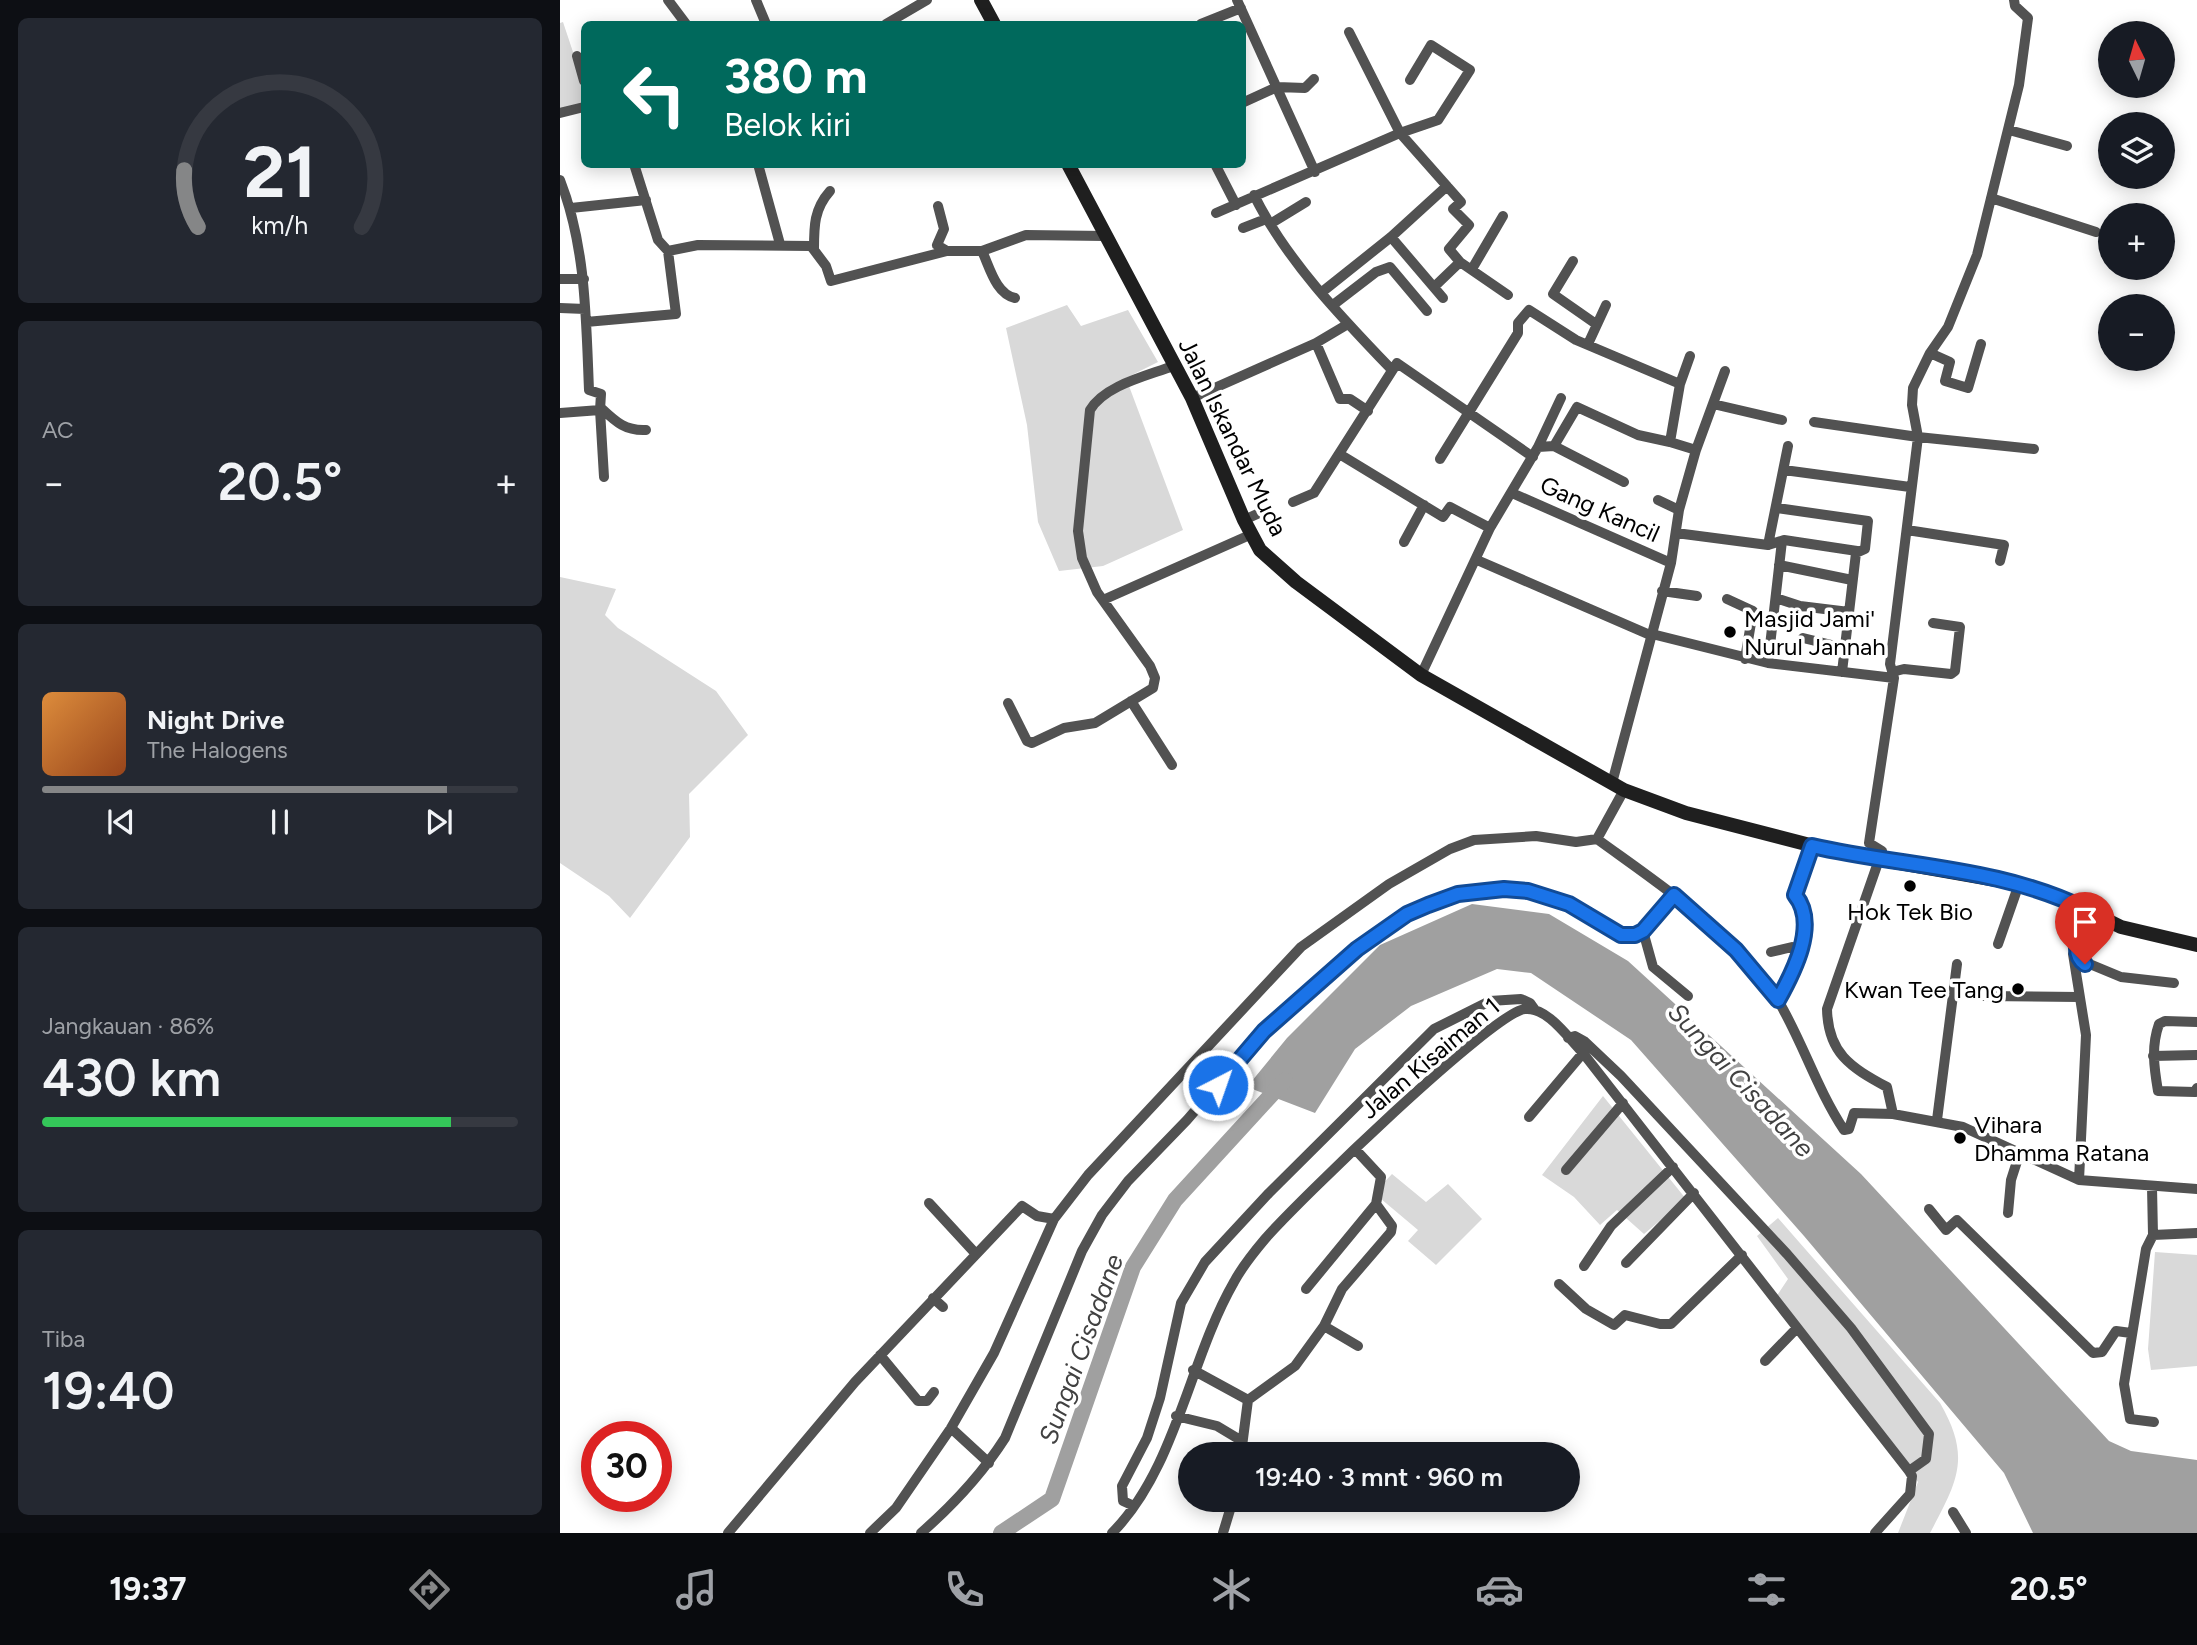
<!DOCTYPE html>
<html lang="id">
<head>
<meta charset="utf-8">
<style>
  :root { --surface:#171b24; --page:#242831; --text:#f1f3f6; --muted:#9ea1a6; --line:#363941; --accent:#858687 }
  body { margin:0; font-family:Figtree,sans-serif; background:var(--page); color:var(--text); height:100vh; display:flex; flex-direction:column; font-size:26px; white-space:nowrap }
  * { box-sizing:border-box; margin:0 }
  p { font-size:23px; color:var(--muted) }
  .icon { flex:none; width:38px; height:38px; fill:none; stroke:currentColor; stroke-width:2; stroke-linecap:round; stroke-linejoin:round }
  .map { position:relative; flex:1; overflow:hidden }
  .side { display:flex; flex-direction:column; gap:18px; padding:18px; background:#0d0f14; width:560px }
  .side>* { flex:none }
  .hud { position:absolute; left:21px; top:21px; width:665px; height:147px; border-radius:10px; box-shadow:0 4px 18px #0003; background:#00695c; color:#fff; overflow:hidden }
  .needle { width:46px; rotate:355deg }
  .fabs { position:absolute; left:1538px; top:21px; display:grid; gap:14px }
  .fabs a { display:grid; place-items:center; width:77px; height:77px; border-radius:50%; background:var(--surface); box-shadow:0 4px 18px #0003; font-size:35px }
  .speed { position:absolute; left:21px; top:1421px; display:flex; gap:14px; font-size:35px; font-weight:700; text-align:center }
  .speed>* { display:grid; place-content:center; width:91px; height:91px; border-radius:50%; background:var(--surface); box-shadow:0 4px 18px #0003; line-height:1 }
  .speed .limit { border:10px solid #d22; background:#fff; color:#111 }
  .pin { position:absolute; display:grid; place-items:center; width:60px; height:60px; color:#fff; margin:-72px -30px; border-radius:50% 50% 50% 0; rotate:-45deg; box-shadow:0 0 7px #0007 }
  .pin .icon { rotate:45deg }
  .me { position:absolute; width:77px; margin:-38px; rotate:41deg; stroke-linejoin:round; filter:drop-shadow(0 0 5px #0008) }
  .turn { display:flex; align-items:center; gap:24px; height:147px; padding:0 28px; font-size:32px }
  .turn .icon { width:91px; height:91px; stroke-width:2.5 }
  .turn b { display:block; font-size:49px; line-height:60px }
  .big { font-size:52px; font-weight:600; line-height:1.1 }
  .side .tile { flex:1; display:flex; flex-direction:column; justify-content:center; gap:10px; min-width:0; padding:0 24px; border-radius:10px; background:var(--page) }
  .side .dial { align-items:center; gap:0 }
  .dial svg { height:182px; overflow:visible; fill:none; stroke:var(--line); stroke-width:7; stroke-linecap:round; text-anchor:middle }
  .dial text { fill:var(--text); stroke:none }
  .song { display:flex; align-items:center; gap:21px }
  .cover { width:84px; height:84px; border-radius:10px; background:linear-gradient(135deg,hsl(30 70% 55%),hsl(20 70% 35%)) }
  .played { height:7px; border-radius:4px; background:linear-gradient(90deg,var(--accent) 85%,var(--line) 85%) }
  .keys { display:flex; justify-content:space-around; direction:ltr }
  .heat { display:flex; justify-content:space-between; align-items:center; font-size:38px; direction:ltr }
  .charge { height:10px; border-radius:5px; background:linear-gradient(90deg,#34c759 86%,var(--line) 0) }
  .trip { position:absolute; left:618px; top:1442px; width:402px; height:70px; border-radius:35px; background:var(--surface); box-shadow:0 4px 18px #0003; font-weight:600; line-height:70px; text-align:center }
  .tab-bar { display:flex; height:112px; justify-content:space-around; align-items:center; background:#090b0e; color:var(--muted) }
  .tab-bar .icon { width:49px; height:49px }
  .tab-bar .selected { color:var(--accent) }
  .tab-bar b { font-size:32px; color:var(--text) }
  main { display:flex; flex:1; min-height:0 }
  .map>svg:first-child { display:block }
  .green { fill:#d9d9d9 }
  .water { fill:#a0a0a0 }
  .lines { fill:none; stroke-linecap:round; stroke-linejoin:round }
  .river { stroke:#a0a0a0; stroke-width:16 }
  .street { stroke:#525252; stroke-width:10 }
  .secondary { stroke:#1f1f1f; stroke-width:14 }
  .route-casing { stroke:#114b97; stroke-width:18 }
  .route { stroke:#1a73e8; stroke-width:12 }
  .poi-dot { fill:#000; stroke:#fff; stroke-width:2.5 }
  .labels { text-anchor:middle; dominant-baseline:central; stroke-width:7; stroke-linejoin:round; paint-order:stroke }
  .street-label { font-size:24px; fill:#000; stroke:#fff }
  .poi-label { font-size:24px; fill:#000; stroke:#fff; text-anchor:start }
  .water-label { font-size:26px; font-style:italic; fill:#414141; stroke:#fff }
</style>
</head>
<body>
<main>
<section class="side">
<div class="tile dial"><svg viewBox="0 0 100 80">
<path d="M14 69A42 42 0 1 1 86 69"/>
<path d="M14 69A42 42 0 0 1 8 44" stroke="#858687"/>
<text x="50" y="56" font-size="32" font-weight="700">21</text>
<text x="50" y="72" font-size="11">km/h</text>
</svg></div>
<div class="tile"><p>AC</p>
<div class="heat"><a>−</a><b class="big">20.5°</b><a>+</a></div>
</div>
<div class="tile">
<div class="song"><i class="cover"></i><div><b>Night Drive</b><p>The Halogens</p></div></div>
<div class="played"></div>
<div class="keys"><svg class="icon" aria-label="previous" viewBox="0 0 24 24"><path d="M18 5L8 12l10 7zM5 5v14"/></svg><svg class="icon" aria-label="pause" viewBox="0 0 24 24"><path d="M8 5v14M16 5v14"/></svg><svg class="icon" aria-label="next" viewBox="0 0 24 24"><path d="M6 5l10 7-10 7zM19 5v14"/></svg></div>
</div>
<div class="tile"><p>Jangkauan · 86%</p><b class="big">430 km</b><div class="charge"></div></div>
<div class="tile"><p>Tiba</p><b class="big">19:40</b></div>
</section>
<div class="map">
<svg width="1637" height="1533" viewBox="0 0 1637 1533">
  <rect width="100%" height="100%" fill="#fff"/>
  <path class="green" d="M3,22l21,63v18l-24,7v-87z
    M507,305l14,21 47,-16 30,52 -32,16 57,152 -80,36 -44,5 -21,-49 -11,-97 -21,-97z
    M0,577l56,12 -11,26 13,13 98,63 32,44 -59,59 1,43 -60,81 -21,-22 -49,-33z
    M1043,1096l83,103 -42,35 -27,-24 -17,15 -26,-28 -32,-22z
    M832,1174l34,28 22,-18 34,35 -46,46 -28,-24 10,-11 -44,-37z
    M1218,1218l162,185c32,55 17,79 -10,130h-32l20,-51 -144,-182 14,-21 -31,-43z
    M1595,1252l42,3v111l-46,4 -3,-21z"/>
  <path class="water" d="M912,904l77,10 79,47 233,213 248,267 22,10 66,9v73h-164l-29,-60 -200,-237 -173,-196 -100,-67 -34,-4 -86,37 -56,43 -40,64 -68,-26 40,-49 93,-93z"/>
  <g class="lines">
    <path class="river" d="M441,1533l51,-34 81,-232 42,-67 110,-120"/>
    <path class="street" d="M108,0l18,24
      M196,0l10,24
      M677,0l78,172
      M1454,0l1,6 13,12 -9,67 -42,170 -29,72 -18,26 -17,35 -1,17 6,32 -28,227 4,14 -25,165 13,8 -55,158c1,44 23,58 60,78l6,27 70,13 116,53 118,9
      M326,24l41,-24
      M641,24l40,-16
      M789,32l51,101 61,69 -8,7 16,16 -20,24 11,13
      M17,56l7,25
      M682,103l35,-16 28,1 9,-9
      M0,113l24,-6
      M1449,130l58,16
      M74,164l24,76 10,11 30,-6 113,1 15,20 5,15 116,-30h35l44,-16 79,1
      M198,164l22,80
      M655,164l21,41
      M0,180c26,66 26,139 29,210l12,4 -1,16 -40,3
      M694,195c32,65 88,123 138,175
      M1431,198l105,34
      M378,206l6,23 -7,16 10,6
      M11,208l75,-8
      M656,213l184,-80 38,-13 32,-50 -39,-25 -21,35
      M710,224l36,-22
      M683,228l23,-9
      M831,237l52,61
      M254,249c0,-23 0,-40 16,-58
      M422,251c8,17 14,43 33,47
      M1013,261l-20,33 43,30
      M912,269l31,-53
      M0,279h24
      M874,287l26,-25 48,33
      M762,292l69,-55 56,-51
      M773,305l43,-33 14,-5 37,44
      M0,308l25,1
      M26,322l90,-8 -8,-63
      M756,343l24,56h10l18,12
      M1028,344l18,-39
      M1370,353l20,9 -5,19 23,7 13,-44
      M632,398l124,-55 32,-19
      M1153,404l69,16
      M41,408c15,14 24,23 45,22
      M40,410l4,67
      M1254,422l104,15 116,12
      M1110,442l26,8
      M994,446l23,-39 61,28 32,7 10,-58 10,-28
      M978,447l23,-49
      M781,455l102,62 7,-10 40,21
      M880,459l78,-126v-10l11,-13 47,30 104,44
      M1224,470l126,17
      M952,493l159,70
      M1098,500l21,10
      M733,502l21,-9 83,-130 136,94
      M1217,508l91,13 -3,28 -9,4 -14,119
      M684,520l22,-10
      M1347,530l97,15 -4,16
      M1116,533l92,12 16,-5 73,11
      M844,542l20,-37
      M1208,545l20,-99
      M917,560l173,75
      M1219,565l73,15
      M1102,591l35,5
      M1216,598l24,8 49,6
      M1167,599l26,12 -8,48
      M543,600l149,-66
      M1092,634l116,29 14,-122
      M1243,638l41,10
      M1208,663l126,15
      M1332,672l12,-3 47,5 4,-3 5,-44 -27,-4
      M861,675l69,-147 48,-81 16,-1 70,36
      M571,701l41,64
      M448,703l19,38 5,2 32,-15 31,-5 58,-35 2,-10 -5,-12 -53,-74 -15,-34 -4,-27 12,-121c15,-25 57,-34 83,-44
      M1052,783l59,-220 8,-53 17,-60 29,-79
      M1037,839c59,43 145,99 182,163 24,41 38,87 65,128l5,-1 5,-16 39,1
      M1527,910l-10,35 3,15 41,17 53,6
      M1083,931l10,36 35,29
      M1438,944l21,-60
      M1517,945l-4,9 13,81 -7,145
      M1211,952l21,-5 9,3
      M1423,996l96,1
      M1218,1000c15,-27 41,-77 17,-105l17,-49
      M1637,1022l-32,-1 -6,3c-8,23 -5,43 -1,67l37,1 2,-4
      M1008,1038l7,-2 9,5 37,35 166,178 64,74 78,106 -3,25 -17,12
      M1593,1056l44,-1
      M969,1117l54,-64
      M1377,1120l20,-156
      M1006,1170l57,-67
      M1592,1187l1,48
      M369,1203l47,51
      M1369,1209l17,21 11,-10 136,133 9,-1 14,-21 15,2
      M1448,1213l3,-33 9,-28
      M1066,1263l68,-70
      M1024,1266l27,-40 62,-59
      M999,1284l27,25 28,16 11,-10 35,9h11l71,-69
      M746,1289l70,-85
      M373,1298l10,9
      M764,1326l34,20
      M320,1355l38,46h9l7,-9
      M1205,1361l32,-33
      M633,1370l55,30
      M616,1416l41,10 25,15
      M1594,1422l-24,-3 -6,-35 22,-135 7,-14 44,-2
      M391,1428l38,35
      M681,1454l7,-54 47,-34 29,-40 18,-37 49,-57 1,-6 -16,-22 5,-27 -26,-28
      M574,1506l-11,-5 -1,-15 25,-48 13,-40 21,-95 24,-41 64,-69 165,-164 56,-28 31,-2 9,4 5,7
      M1393,1512l13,21
      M168,1533l127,-151 167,-176 15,10 17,3
      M310,1533l26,-25 55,-80 43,-75 60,-134 34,-44 213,-228 88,-63 61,-35 24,-9 62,-4 40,6 21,-3 27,-49
      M361,1533c32,-28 61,-59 84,-95l77,-187 20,-36 26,-34 59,-61 77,-89 93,-82 50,-35 51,-20 46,-5 24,2 41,13 52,31h14l8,-4 31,-36
      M552,1533c64,-64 77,-173 122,-251 8,-15 20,-30 31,-43 30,-35 228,-227 260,-230 23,-2 43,29 58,44l326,418 3,5 -2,18 -35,39
      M663,1533l10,-33"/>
    <path class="secondary" d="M421,0l13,24
      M508,164l124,234 52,122 16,30 36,32 125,93 203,115 62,23 151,39 182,32 43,14 59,29 76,18"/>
  </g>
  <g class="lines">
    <defs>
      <path id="route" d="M658,1085l46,-54 93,-82 50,-35 21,-9 30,-11 46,-5 24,2 41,13 52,31h14l8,-4 31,-36 62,55 42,50c15,-27 41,-76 17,-105l17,-49c91,21 189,21 275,64 -5,16 -19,42 -2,54"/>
    </defs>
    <use href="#route" class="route-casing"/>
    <use href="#route" class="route"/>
  </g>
  <g class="poi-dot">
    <circle cx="1170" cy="632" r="7"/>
    <circle cx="1350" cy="886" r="7"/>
    <circle cx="1458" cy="989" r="7"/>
    <circle cx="1400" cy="1138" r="7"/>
  </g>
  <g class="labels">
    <g class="street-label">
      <text transform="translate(673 437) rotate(64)">Jalan Iskandar Muda</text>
      <text transform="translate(1040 509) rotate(24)">Gang Kancil</text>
      <text transform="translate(870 1058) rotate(-40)">Jalan Kisaiman 1</text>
    </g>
    <g class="poi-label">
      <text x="1184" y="618">Masjid Jami'<tspan x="1184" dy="28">Nurul Jannah</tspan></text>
      <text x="1350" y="911" text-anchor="middle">Hok Tek Bio</text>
      <text x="1444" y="989" text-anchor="end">Kwan Tee Tang</text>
      <text x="1414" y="1124">Vihara<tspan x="1414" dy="28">Dhamma Ratana</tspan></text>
    </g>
    <g class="water-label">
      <text transform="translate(1181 1080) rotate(47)">Sungai Cisadane</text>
      <text transform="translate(521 1349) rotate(-70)">Sungai Cisadane</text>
    </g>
  </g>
</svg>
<div class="fabs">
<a><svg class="needle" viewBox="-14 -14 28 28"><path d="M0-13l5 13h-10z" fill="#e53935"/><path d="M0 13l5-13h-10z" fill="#9ea1a6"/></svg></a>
<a><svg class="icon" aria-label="layers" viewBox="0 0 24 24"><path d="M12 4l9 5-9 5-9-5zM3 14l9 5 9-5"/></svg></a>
<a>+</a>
<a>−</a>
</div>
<div class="speed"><div class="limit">30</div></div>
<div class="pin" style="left:1525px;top:964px;background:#d93025"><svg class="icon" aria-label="arrive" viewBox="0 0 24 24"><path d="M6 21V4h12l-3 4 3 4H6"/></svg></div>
<svg class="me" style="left:658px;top:1085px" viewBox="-20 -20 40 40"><circle r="17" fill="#1a73e8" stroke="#fff" stroke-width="3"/><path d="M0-11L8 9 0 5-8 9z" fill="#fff"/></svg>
<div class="trip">19:40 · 3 mnt · 960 m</div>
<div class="hud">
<div class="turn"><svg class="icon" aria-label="left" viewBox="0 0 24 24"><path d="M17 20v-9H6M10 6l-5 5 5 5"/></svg><div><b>380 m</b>Belok kiri</div></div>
</div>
</div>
</main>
<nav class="tab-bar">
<b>19:37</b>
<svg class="icon selected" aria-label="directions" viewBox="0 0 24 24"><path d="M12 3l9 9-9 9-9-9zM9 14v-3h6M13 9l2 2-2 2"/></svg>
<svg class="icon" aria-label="music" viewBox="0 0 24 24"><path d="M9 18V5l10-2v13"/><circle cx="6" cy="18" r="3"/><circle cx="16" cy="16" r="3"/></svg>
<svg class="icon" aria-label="phone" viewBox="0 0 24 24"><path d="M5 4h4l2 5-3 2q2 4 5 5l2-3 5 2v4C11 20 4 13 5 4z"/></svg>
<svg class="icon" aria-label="climate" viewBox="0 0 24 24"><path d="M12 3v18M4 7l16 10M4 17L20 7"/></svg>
<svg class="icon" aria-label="car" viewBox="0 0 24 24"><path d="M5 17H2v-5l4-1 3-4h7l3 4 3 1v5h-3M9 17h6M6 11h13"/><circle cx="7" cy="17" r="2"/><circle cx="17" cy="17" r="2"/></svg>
<svg class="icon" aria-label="filters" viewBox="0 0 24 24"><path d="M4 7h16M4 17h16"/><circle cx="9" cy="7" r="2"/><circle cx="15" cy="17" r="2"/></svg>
<b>20.5°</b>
</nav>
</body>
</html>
